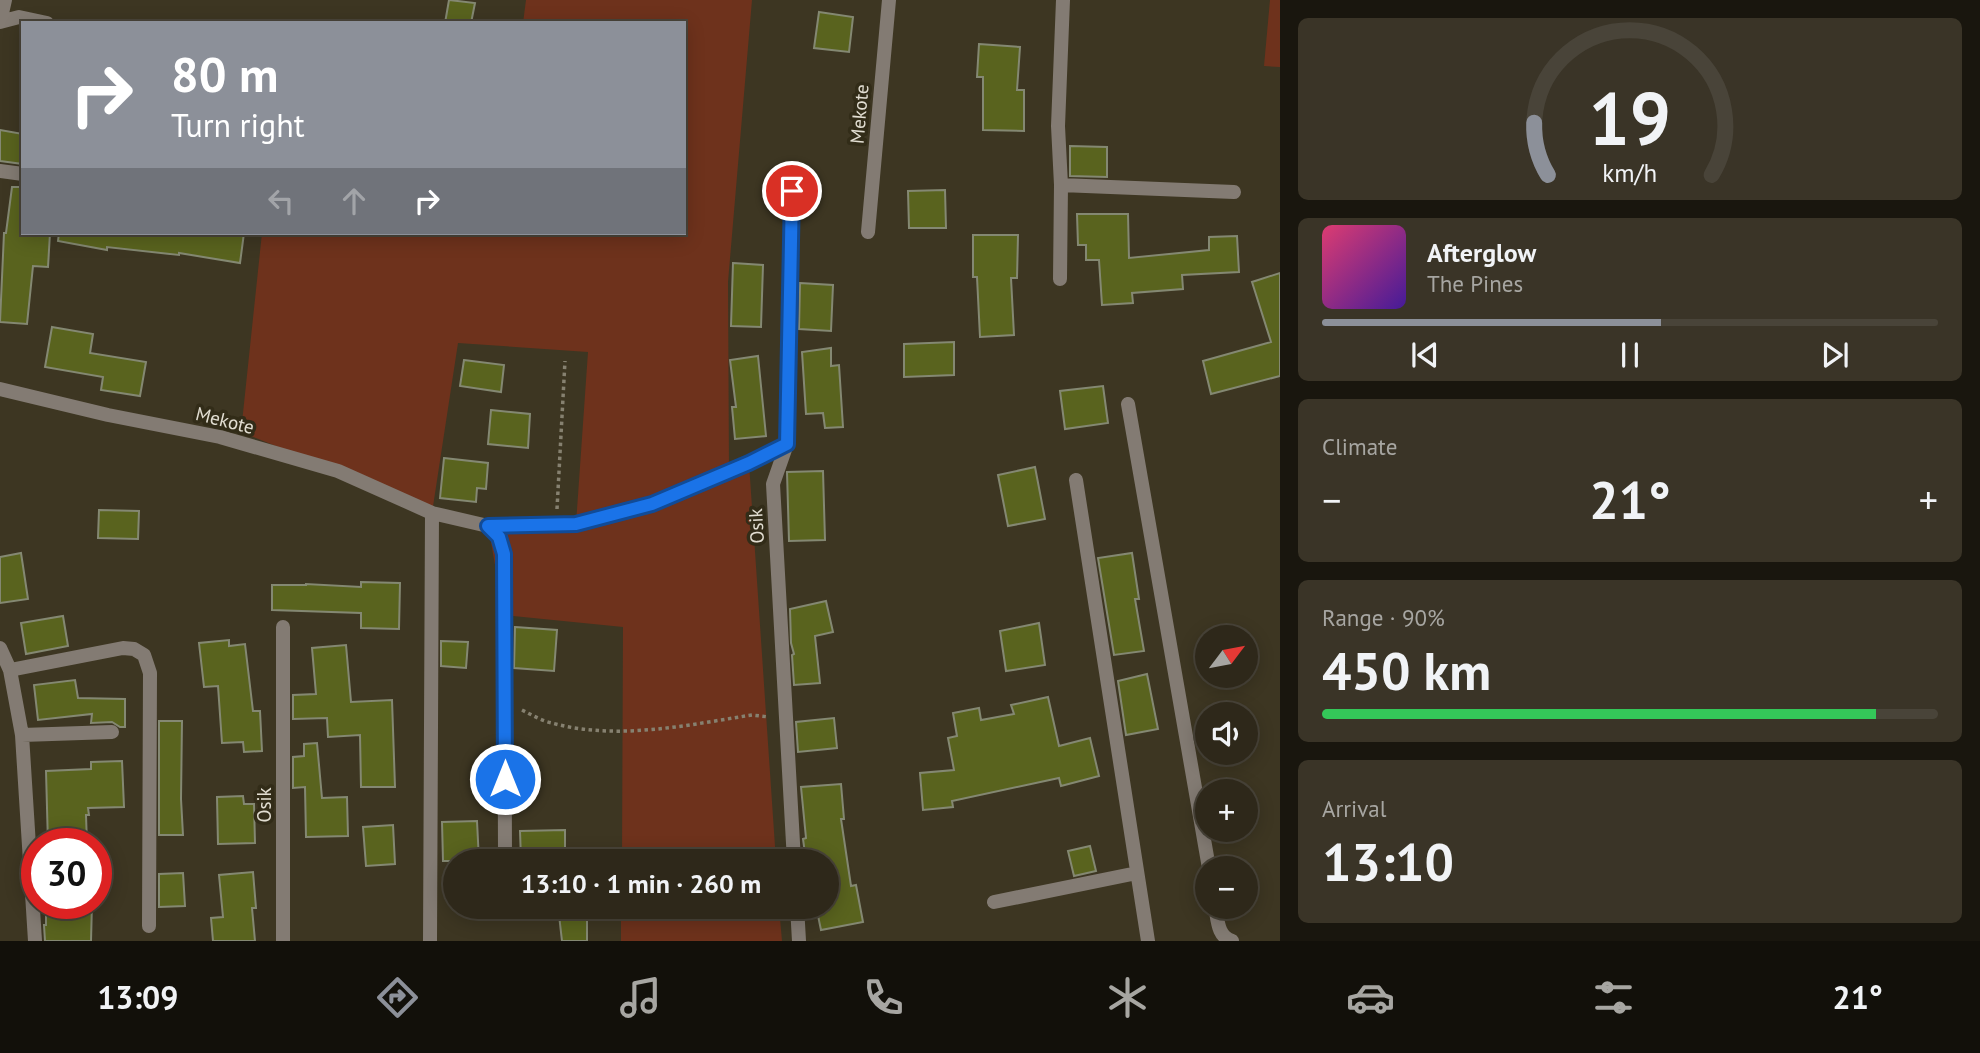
<!DOCTYPE html>
<html lang="en">
<head>
<meta charset="utf-8">
<style>
  :root { --surface:#2e281a; --page:#3a3427; --text:#f1f3f6; --muted:#a7a6a2; --line:#494439; --accent:#8c9099 }
  body { margin:0; font-family:"PT Sans",sans-serif; background:var(--page); color:var(--text); height:100vh; display:flex; flex-direction:column; font-size:26px; white-space:nowrap }
  * { box-sizing:border-box; margin:0 }
  p { font-size:23px; color:var(--muted) }
  .icon { flex:none; width:38px; height:38px; fill:none; stroke:currentColor; stroke-width:2; stroke-linecap:round; stroke-linejoin:round }
  .map { position:relative; flex:1; overflow:hidden }
  .side { display:flex; flex-direction:column; gap:18px; padding:18px; background:#19160e; width:700px }
  .side>* { flex:none }
  .banner { position:absolute; left:21px; top:21px; width:665px; height:214px; border-radius:0px; box-shadow:0 4px 18px #0003,0 0 0 2px var(--line); background:#8c9099; color:#fff; overflow:hidden }
  .needle { width:46px; rotate:58deg }
  .tools { position:absolute; left:1195px; top:625px; display:grid; gap:14px }
  .tools a { display:grid; place-items:center; width:63px; height:63px; border-radius:50%; background:var(--surface); box-shadow:0 4px 18px #0003,0 0 0 2px var(--line); font-size:35px }
  .speed { position:absolute; left:21px; top:828px; display:flex; gap:14px; font-size:35px; font-weight:700; text-align:center }
  .speed>* { display:grid; place-content:center; width:91px; height:91px; border-radius:50%; background:var(--surface); box-shadow:0 4px 18px #0003,0 0 0 2px var(--line); line-height:1 }
  .speed .limit { border:10px solid #d22; background:#fff; color:#111 }
  .pin { position:absolute; display:grid; place-items:center; width:60px; height:60px; color:#fff; margin:-30px; border:4px solid #fff; border-radius:50%; box-shadow:0 2px 7px #0007 }
  .me { position:absolute; width:77px; margin:-38px; rotate:0deg; stroke-linejoin:round; filter:drop-shadow(0 0 5px #0008) }
  .turn { display:flex; align-items:center; gap:24px; height:147px; padding:0 35px; font-size:32px }
  .turn .icon { width:91px; height:91px; stroke-width:2.5 }
  .turn b { display:block; font-size:49px; line-height:60px }
  .lanes { display:flex; align-items:center; height:66px; padding:0 35px; background:#0003; justify-content:center; gap:35px; direction:ltr }
  .lanes .off { opacity:.35 }
  .big { font-size:52px; font-weight:700; line-height:1.1 }
  .side .card { flex:1; display:flex; flex-direction:column; justify-content:center; gap:10px; min-width:0; padding:0 24px; border-radius:10px; background:var(--page) }
  .side .dial { align-items:center; gap:0 }
  .dial svg { height:182px; overflow:visible; fill:none; stroke:var(--line); stroke-width:7; stroke-linecap:round; text-anchor:middle }
  .dial text { fill:var(--text); stroke:none }
  .song { display:flex; align-items:center; gap:21px }
  .cover { width:84px; height:84px; border-radius:10px; background:linear-gradient(135deg,hsl(340 70% 55%),hsl(260 70% 35%)) }
  .played { height:7px; border-radius:4px; background:linear-gradient(90deg,var(--accent) 55%,var(--line) 55%) }
  .keys { display:flex; justify-content:space-around; direction:ltr }
  .heat { display:flex; justify-content:space-between; align-items:center; font-size:38px; direction:ltr }
  .charge { height:10px; border-radius:5px; background:linear-gradient(90deg,#34c759 90%,var(--line) 0) }
  .trip { position:absolute; left:443px; top:849px; width:396px; height:70px; border-radius:35px; background:var(--surface); box-shadow:0 4px 18px #0003,0 0 0 2px var(--line); font-weight:700; line-height:70px; text-align:center }
  .dock { display:flex; height:112px; justify-content:space-around; align-items:center; background:#12100a; color:var(--muted) }
  .dock .icon { width:49px; height:49px }
  .dock .on { color:var(--accent) }
  .dock b { font-size:32px; color:var(--text) }
  main { display:flex; flex:1; min-height:0 }
  .map>svg:first-child { display:block }
  .grass { fill:#6e321c }
  .building { fill:#59631e; stroke:#848872; stroke-width:2 }
  .lines { fill:none; stroke-linecap:round; stroke-linejoin:round }
  .path { stroke:#868170; stroke-width:3.5; stroke-dasharray:3.5 3.5; stroke-linecap:butt }
  .minor { stroke:#837b73; stroke-width:14 }
  .route-casing { stroke:#114b97; stroke-width:18 }
  .route { stroke:#1a73e8; stroke-width:12 }
  .labels { text-anchor:middle; dominant-baseline:central; stroke-width:7; stroke-linejoin:round; paint-order:stroke }
  .street-label { font-size:19px; fill:#e2ded2; stroke:#322c18 }
</style>
</head>
<body>
<main>
<div class="map">
<svg width="1280" height="941" viewBox="0 0 1280 941">
  <rect width="100%" height="100%" fill="#3d3622"/>
  <path class="grass" d="M526,0h226l-24,282 1,189 20,-8 27,398h-154l1,-234 -119,-12 -16,-89 88,-2 12,-172 -130,-9 -26,170 -94,-42 -97,-39 21,-199h63l14,4 1,-4h344v-210h-161z
    M1270,0h10v67l-16,-1z
    M621,907h158l3,34h-161z"/>
  <path class="building" d="M449,0l26,3 -4,20h-26z
    M819,12l34,5 -4,35 -35,-4z
    M979,44l41,3 -3,43h7v41l-41,-1v-53h-6z
    M0,130l23,4v30l-23,-3z
    M1070,146l37,1v30l-37,-1z
    M12,187h11v46h27l-2,34 -15,-1 -6,58 -27,-2 4,-89h2z
    M945,190l1,38h-37l-1,-37z
    M1077,214h51l1,44 80,-8v-13l28,-1 2,36 -57,3 1,14 -51,4 1,10 -31,2 -3,-45h-13v-15h-8z
    M59,233h185l-4,30 -61,-10v2l-72,-8v3l-49,-9z
    M973,235h45l-1,43h-6l3,57 -34,2 -3,-60h-4z
    M733,263l30,2 -2,62 -30,-1z
    M1280,273v103l-69,18 -8,-33 68,-19 -19,-60z
    M800,283l33,2 -2,46 -32,-2z
    M52,327l41,7 -3,19 56,9 -6,34 -39,-6 2,-13 -58,-10z
    M954,342v33l-50,2v-33z
    M831,348v18l8,-1 4,62 -18,1 -2,-15 -17,1 -4,-62z
    M758,356l8,80 -31,3 -3,-32h4l-6,-47z
    M464,360l40,5 -3,27 -41,-6z
    M1103,386l5,37 -43,6 -5,-38z
    M491,410l39,4 -2,34 -40,-4z
    M444,458l44,5 -2,26 -9,-1 -1,14 -36,-4z
    M1035,467l10,52 -37,7 -10,-51z
    M823,471l2,69 -36,1 -2,-69z
    M99,510l40,1 -1,28 -40,-1z
    M21,553l7,46 -28,4v-46z
    M1132,553l7,46h-4l9,52 -30,4 -16,-97z
    M361,582l39,1 -1,46 -38,-1v-15l-89,-3v-25h34v-1l55,3z
    M826,601l7,31 -18,4 5,47 -26,2 -2,-30 2,-1 -3,-11 -1,-34z
    M63,616l5,30 -42,8 -5,-31z
    M1039,623l6,42 -39,6 -6,-40z
    M515,627l42,3 -3,41 -40,-3z
    M229,640v6l16,-2 8,67h7l2,40 -18,1 -1,-10 -21,1 -4,-57 -14,1 -5,-44z
    M441,641l27,1 -2,26 -25,-2z
    M346,645l5,57 41,-2 3,87h-34l-1,-52 -32,2 -1,-19 -34,1v-24l23,-1 -4,-46z
    M1147,674l11,55 -32,6 -8,-54z
    M75,680l3,18 47,1v28h-5l-8,-5 -21,1 1,-9 -54,6 -4,-35z
    M1048,697l11,49 31,-8 9,38 -38,10 -2,-8 -107,23 1,6 -30,3 -3,-37 34,-3 -6,-32 9,-2 -4,-23 26,-5 2,12 33,-6 -3,-9z
    M834,718l3,30 -39,4 -2,-30z
    M159,721h23l-1,78 2,36h-24z
    M317,743l5,55 25,-1 1,39 -42,1 -1,-50 -12,1v-31l11,-1v-12z
    M122,761l2,46 -36,1 1,7h-3l1,29h-39l-2,-73 45,-2v-7z
    M841,784l3,35h-3l10,67 5,-1 7,37 -42,8 -5,-24h10v-45h-20l-3,-22 3,-1 -5,-51z
    M243,796l1,8h10l1,39 -37,1 -1,-47z
    M477,821l2,40h-36l-1,-39z
    M393,825l2,39 -29,2 -3,-39z
    M565,830v28l-44,1 -1,-28z
    M1090,846l6,25 -22,5 -6,-25z
    M253,872l3,36h-4l3,33h-42l-2,-23 12,-1 -4,-42z
    M183,873l2,33 -26,1v-33z
    M46,903h46l-1,38h-46l-1,-16h2z
    M558,906h29v35h-25z"/>
  <g class="lines">
    <path class="path" d="M557,509l8,-148
      M522,710c10,5 20,11 30,13 65,18 135,2 200,-8l17,2"/>
    <path class="minor" d="M0,22l19,-5 28,6
      M0,22l5,-22
      M0,171l23,3
      M1061,185l173,7
      M792,191l-5,253 -14,40 21,377
      M868,232l21,-232
      M1060,279l1,-94 -3,-59 5,-126
      M0,389l108,26 112,22 118,34 94,42 56,13 11,11 5,17 1,301
      M1128,404l81,464
      M1076,480l72,461
      M488,526l89,-2 75,-20 97,-41 38,-19
      M0,648l10,22 12,65 13,206
      M10,670l113,-22 11,1 10,6 6,18 -1,253
      M22,735l90,-3
      M994,902l143,-29
      M797,906l2,35
      M1215,906c3,14 2,30 17,35
      M283,941v-314
      M430,941l2,-428"/>
  </g>
  <g class="lines">
    <defs>
      <path id="route" d="M505,779l-1,-225 -5,-17 -11,-11 88,-2 76,-20 97,-41 38,-19 5,-253"/>
    </defs>
    <use href="#route" class="route-casing"/>
    <use href="#route" class="route"/>
  </g>
  <g class="labels">
    <g class="street-label">
      <text transform="translate(859 114) rotate(-85)">Mekote</text>
      <text transform="translate(225 420) rotate(14)">Mekote</text>
      <text transform="translate(756 526) rotate(-93)">Osik</text>
      <text transform="translate(264 805) rotate(-90)">Osik</text>
    </g>
  </g>
</svg>
<div class="tools">
<a><svg class="needle" viewBox="-14 -14 28 28"><path d="M0-13l5 13h-10z" fill="#e53935"/><path d="M0 13l5-13h-10z" fill="#a7a6a2"/></svg></a>
<a><svg class="icon" aria-label="sound" viewBox="0 0 24 24"><path d="M4 9h4l5-4v14l-5-4H4zM17 9q2 3 0 6"/></svg></a>
<a>+</a>
<a>−</a>
</div>
<div class="speed"><div class="limit">30</div></div>
<div class="pin" style="left:792px;top:191px;background:#d93025"><svg class="icon" aria-label="arrive" viewBox="0 0 24 24"><path d="M6 21V4h12l-3 4 3 4H6"/></svg></div>
<svg class="me" style="left:505px;top:779px" viewBox="-20 -20 40 40"><circle r="17" fill="#1a73e8" stroke="#fff" stroke-width="3"/><path d="M0-11L8 9 0 5-8 9z" fill="#fff"/></svg>
<div class="trip">13:10 · 1 min · 260 m</div>
<div class="banner">
<div class="turn"><svg class="icon" aria-label="right" viewBox="0 0 24 24"><path d="M7 20v-9h11M14 6l5 5-5 5"/></svg><div><b>80 m</b>Turn right</div></div>
<div class="lanes"><svg class="icon off" aria-label="left" viewBox="0 0 24 24"><path d="M17 20v-9H6M10 6l-5 5 5 5"/></svg><svg class="icon off" aria-label="ahead" viewBox="0 0 24 24"><path d="M12 20V5M6 11l6-6 6 6"/></svg><svg class="icon" aria-label="right" viewBox="0 0 24 24"><path d="M7 20v-9h11M14 6l5 5-5 5"/></svg></div>
</div>
</div>
<section class="side">
<div class="card dial"><svg viewBox="0 0 100 80">
<path d="M14 69A42 42 0 1 1 86 69"/>
<path d="M14 69A42 42 0 0 1 8 46" stroke="#8c9099"/>
<text x="50" y="56" font-size="32" font-weight="700">19</text>
<text x="50" y="72" font-size="11">km/h</text>
</svg></div>
<div class="card">
<div class="song"><i class="cover"></i><div><b>Afterglow</b><p>The Pines</p></div></div>
<div class="played"></div>
<div class="keys"><svg class="icon" aria-label="previous" viewBox="0 0 24 24"><path d="M18 5L8 12l10 7zM5 5v14"/></svg><svg class="icon" aria-label="pause" viewBox="0 0 24 24"><path d="M8 5v14M16 5v14"/></svg><svg class="icon" aria-label="next" viewBox="0 0 24 24"><path d="M6 5l10 7-10 7zM19 5v14"/></svg></div>
</div>
<div class="card"><p>Climate</p>
<div class="heat"><a>−</a><b class="big">21°</b><a>+</a></div>
</div>
<div class="card"><p>Range · 90%</p><b class="big">450 km</b><div class="charge"></div></div>
<div class="card"><p>Arrival</p><b class="big">13:10</b></div>
</section>
</main>
<nav class="dock">
<b>13:09</b>
<svg class="icon on" aria-label="directions" viewBox="0 0 24 24"><path d="M12 3l9 9-9 9-9-9zM9 14v-3h6M13 9l2 2-2 2"/></svg>
<svg class="icon" aria-label="music" viewBox="0 0 24 24"><path d="M9 18V5l10-2v13"/><circle cx="6" cy="18" r="3"/><circle cx="16" cy="16" r="3"/></svg>
<svg class="icon" aria-label="phone" viewBox="0 0 24 24"><path d="M5 4h4l2 5-3 2q2 4 5 5l2-3 5 2v4C11 20 4 13 5 4z"/></svg>
<svg class="icon" aria-label="climate" viewBox="0 0 24 24"><path d="M12 3v18M4 7l16 10M4 17L20 7"/></svg>
<svg class="icon" aria-label="car" viewBox="0 0 24 24"><path d="M5 17H2v-5l4-1 3-4h7l3 4 3 1v5h-3M9 17h6M6 11h13"/><circle cx="7" cy="17" r="2"/><circle cx="17" cy="17" r="2"/></svg>
<svg class="icon" aria-label="filters" viewBox="0 0 24 24"><path d="M4 7h16M4 17h16"/><circle cx="9" cy="7" r="2"/><circle cx="15" cy="17" r="2"/></svg>
<b>21°</b>
</nav>
</body>
</html>
